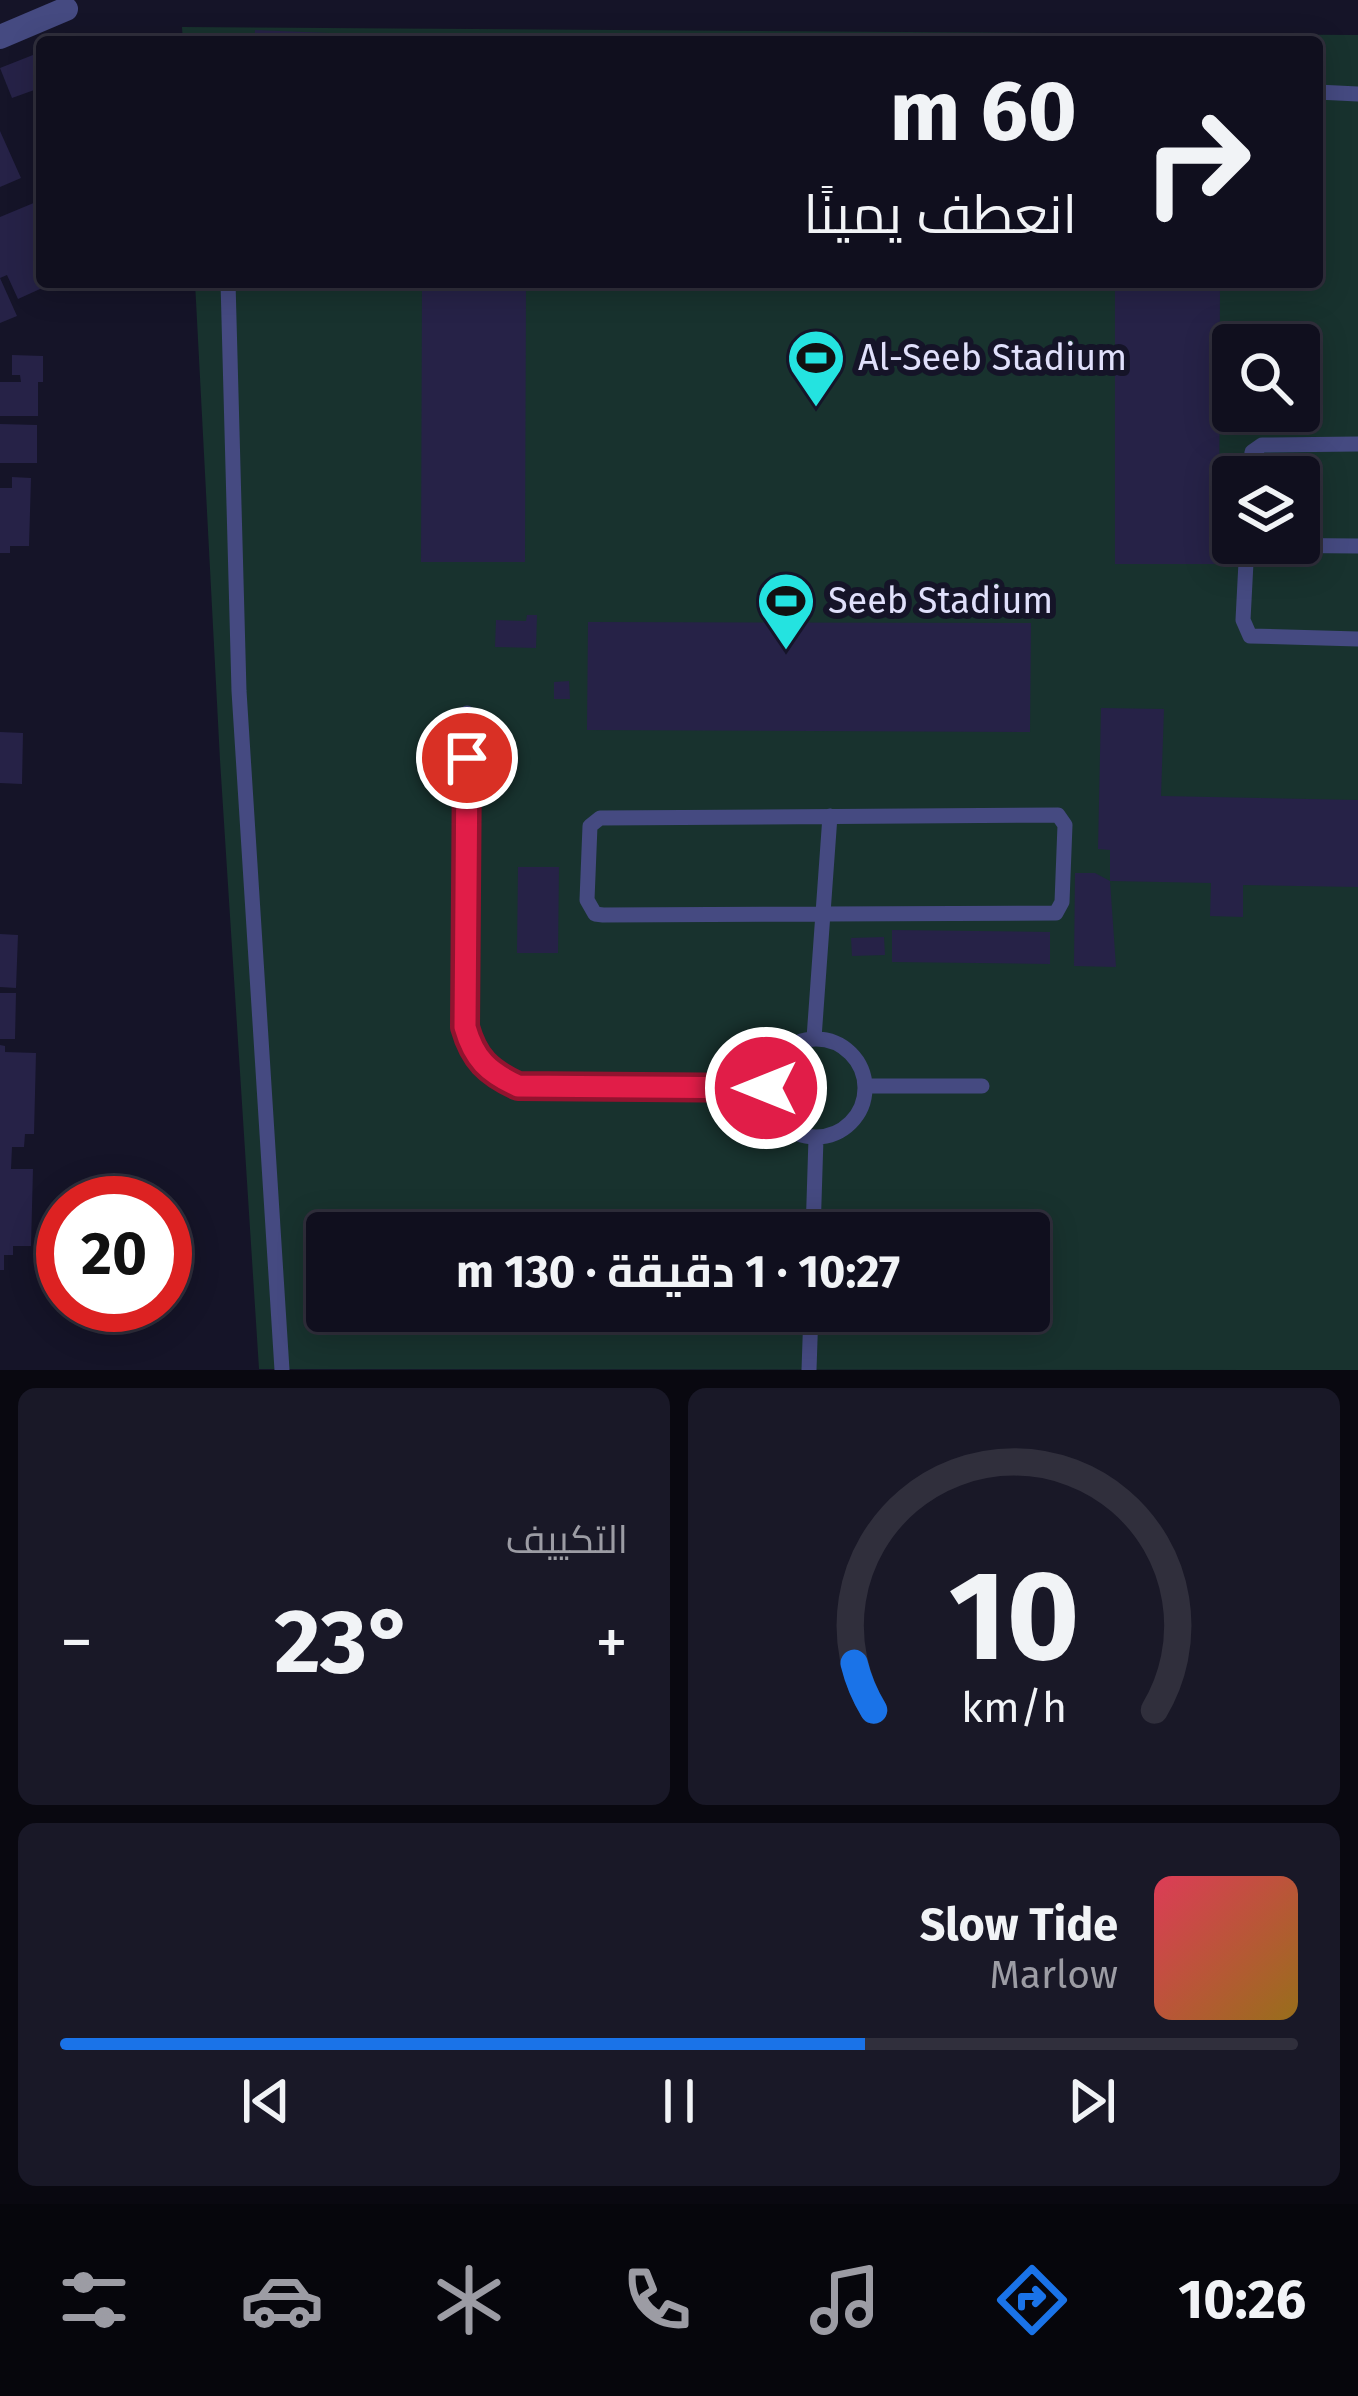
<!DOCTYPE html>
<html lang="ar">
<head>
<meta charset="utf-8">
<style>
  :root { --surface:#100f1e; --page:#191827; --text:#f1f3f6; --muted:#9c9ca4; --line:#302f3c; --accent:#1a73e8 }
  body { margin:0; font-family:"Fira Sans",Cairo,sans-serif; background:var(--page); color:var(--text); direction:rtl; height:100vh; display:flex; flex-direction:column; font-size:45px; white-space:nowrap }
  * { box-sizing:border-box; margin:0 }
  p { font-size:39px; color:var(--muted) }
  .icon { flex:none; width:66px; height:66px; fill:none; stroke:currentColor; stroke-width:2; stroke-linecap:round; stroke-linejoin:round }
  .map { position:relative; height:1370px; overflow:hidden; direction:ltr }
  .panel { display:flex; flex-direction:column; gap:18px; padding:18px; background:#090810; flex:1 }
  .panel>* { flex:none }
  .guide { position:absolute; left:36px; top:36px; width:1287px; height:252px; border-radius:12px; box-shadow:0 6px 30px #0003,0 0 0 3px var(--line); direction:rtl; background:#100f1e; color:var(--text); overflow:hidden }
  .tools { position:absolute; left:1212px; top:324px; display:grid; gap:24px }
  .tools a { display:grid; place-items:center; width:108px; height:108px; border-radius:12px; background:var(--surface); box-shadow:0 6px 30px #0003,0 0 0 3px var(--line); font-size:60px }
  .speed { position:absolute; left:36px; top:1176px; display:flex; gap:24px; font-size:60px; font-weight:700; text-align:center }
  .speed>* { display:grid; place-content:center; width:156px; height:156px; border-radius:50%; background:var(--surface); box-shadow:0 6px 30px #0003,0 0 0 3px var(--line); line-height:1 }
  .speed .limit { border:18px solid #d22; background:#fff; color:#111 }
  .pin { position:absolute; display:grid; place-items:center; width:102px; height:102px; color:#fff; margin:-51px; border:6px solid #fff; border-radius:50%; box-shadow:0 3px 12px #0007 }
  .me { position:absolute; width:132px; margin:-66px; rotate:270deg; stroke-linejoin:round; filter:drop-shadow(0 0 9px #0008) }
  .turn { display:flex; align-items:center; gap:42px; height:252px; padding:0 48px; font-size:54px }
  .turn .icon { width:156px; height:156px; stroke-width:2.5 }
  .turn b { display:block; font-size:84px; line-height:102px }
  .big { font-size:90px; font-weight:700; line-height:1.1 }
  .panel .card { flex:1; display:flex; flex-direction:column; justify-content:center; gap:18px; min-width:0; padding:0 42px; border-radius:18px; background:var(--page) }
  .panel .dial { align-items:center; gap:0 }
  .dial svg { height:312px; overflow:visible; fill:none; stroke:var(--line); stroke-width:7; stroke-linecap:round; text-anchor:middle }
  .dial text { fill:var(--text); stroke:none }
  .song { display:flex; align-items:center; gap:36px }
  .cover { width:144px; height:144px; border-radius:18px; background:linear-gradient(135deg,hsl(350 70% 55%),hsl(40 70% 35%)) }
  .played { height:12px; border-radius:6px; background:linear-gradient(90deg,var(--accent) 65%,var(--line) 65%) }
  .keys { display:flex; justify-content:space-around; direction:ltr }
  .heat { display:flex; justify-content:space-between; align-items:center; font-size:66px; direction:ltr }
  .panel .tiles { flex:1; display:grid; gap:18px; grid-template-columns:1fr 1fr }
  .card:last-child { grid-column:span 2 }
  .trip { position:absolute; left:306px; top:1212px; width:744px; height:120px; border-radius:12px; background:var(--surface); box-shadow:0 6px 30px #0003,0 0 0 3px var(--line); font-weight:700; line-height:120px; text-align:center; direction:rtl }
  .dock { display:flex; height:192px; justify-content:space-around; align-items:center; background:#06060c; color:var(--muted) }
  .dock .icon { width:84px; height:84px }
  .dock .on { color:var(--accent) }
  .dock b { font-size:54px; color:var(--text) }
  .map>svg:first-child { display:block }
  .green { fill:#18322e; fill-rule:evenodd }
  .building { fill:#262247 }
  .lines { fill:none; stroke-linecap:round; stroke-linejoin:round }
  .service { stroke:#454a81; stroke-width:15 }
  .minor { stroke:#454a81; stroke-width:24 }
  .route-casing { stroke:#92132f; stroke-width:30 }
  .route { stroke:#e11d48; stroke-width:21 }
  .labels { text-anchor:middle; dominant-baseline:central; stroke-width:12; stroke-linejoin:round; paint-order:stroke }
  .poi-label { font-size:36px; fill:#e0e0fb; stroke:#151428; text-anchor:start }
</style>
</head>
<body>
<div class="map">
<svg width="1358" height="1370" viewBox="0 0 1358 1370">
  <rect width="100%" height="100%" fill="#151428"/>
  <path class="green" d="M182,27l1176,8v1335l-1099,-1 -39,-609 -25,-478h1122v-240h-1134zM1233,345h66v66h-66zM1233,477h66v66h-66zM327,1233h702v78h-702z"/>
  <path class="building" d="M255,30l74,3 -1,9h-74z
    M38,53l-1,36 -25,9 -12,-30z
    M0,131l21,47 -21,9z
    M36,202l4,87 -22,10 -11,-24 -7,3 17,38 -17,7v-106z
    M422,282h104l-1,280h-104z
    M1115,282h105l-1,282h-104z
    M12,355l31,1v26h-5v34h-38v-34h21l-1,-7h-8z
    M0,424l37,1v38h-37z
    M12,477l19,1 -2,68h-19v7h-10v-65h12z
    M527,615h10l-1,33 -41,-1 1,-27 30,1z
    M588,622l443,1 -1,109 -443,-2z
    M569,681l1,18h-16v-17z
    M1101,708l63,1 -3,87 197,4v87l-115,-2v32l-33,-1 1,-33 -101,-2v-31l-12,-1z
    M0,732l23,1 -1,51 -22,-1z
    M518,867h41l-1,86h-41z
    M1075,873h20l15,8 6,86 -42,-1z
    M892,930l158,2v32l-158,-2z
    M0,934l18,1 -2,53 -16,-1z
    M884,937l1,18 -33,1 -1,-18z
    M0,993h16l-1,46h-15z
    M0,1045l5,1v6l31,1 -2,81h-9l-1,13h-12l-1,22h22l-2,77h-18v9h-9v15h-4z"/>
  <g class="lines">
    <path class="service" d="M1317,92l41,2
      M228,282l11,409 43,679
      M1250,477l2,-25 10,-7 96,-1
      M1247,543l-4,77 7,16 108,3
      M1247,545l111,1
      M467,713l-2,314c9,32 22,45 52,59l250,2
      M1058,815l7,10 -3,77 -6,11 -453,2 -8,-1 -8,-14 3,-74 10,-8z
      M814,1038l16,-222
      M767 1088a49 49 0 1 1 98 0a49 49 0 1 1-98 0Z
      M865,1086h117
      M813,1233l3,-95
      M809,1370l2,-59"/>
    <path class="minor" d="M0,37l66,-28"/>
  </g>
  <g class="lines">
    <defs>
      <path id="route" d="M467,758l-2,269c9,32 23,45 53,59l248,2"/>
    </defs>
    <use href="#route" class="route-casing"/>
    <use href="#route" class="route"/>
  </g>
  <defs>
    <symbol id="stadium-pin" viewBox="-11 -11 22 30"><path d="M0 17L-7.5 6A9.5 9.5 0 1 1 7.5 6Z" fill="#24e3e0" stroke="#151428"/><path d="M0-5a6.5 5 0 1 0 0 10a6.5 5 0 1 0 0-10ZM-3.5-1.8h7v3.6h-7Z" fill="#111"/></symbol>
  </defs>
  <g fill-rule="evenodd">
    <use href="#stadium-pin" x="783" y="325" width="66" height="90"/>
    <use href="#stadium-pin" x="753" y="568" width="66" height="90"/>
  </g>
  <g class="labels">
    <g class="poi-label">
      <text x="858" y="358">Al-Seeb Stadium</text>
      <text x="828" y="601">Seeb Stadium</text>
    </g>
  </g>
</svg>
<div class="tools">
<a><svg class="icon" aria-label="search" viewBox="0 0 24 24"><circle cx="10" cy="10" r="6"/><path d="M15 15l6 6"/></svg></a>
<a><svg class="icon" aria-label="layers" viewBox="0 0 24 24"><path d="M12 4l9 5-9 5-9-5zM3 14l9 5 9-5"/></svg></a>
</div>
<div class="speed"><div class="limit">20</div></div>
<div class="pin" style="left:467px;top:758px;background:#d93025"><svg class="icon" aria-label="arrive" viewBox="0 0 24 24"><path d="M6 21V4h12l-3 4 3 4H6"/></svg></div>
<svg class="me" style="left:766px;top:1088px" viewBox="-20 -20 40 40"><circle r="17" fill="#e11d48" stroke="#fff" stroke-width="3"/><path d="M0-11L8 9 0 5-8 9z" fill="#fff"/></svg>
<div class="trip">10:27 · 1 دقيقة · 130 m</div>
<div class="guide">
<div class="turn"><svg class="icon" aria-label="right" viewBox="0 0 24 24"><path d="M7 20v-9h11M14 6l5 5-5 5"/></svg><div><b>60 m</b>انعطف يمينًا</div></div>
</div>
</div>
<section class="panel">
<div class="tiles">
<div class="card dial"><svg viewBox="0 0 100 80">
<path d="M14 69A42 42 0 1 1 86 69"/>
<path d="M14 69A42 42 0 0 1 9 57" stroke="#1a73e8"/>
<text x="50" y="56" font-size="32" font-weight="700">10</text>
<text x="50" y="72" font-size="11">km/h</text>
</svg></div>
<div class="card"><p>التكييف</p>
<div class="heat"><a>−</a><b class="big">23°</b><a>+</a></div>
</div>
<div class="card">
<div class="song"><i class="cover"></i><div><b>Slow Tide</b><p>Marlow</p></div></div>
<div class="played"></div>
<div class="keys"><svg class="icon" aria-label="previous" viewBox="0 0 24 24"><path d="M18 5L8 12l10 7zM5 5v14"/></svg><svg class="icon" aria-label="pause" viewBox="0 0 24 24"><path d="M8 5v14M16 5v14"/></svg><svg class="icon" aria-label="next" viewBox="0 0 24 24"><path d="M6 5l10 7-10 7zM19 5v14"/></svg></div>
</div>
</div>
</section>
<nav class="dock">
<b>10:26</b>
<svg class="icon on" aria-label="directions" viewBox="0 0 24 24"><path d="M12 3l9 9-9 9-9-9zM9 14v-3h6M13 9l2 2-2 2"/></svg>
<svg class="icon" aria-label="music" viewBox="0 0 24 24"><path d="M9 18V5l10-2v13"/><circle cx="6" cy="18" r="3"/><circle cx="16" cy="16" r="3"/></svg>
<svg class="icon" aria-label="phone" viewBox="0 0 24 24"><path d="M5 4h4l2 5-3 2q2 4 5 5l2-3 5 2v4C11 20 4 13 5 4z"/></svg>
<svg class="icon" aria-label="climate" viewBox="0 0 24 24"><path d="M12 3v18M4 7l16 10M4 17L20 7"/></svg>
<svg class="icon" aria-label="car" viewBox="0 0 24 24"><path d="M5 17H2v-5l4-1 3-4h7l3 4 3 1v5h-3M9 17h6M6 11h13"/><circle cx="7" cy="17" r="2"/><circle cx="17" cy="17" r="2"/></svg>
<svg class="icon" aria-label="filters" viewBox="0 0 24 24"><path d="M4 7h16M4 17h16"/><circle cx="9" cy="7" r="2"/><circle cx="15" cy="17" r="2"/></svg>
</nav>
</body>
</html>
